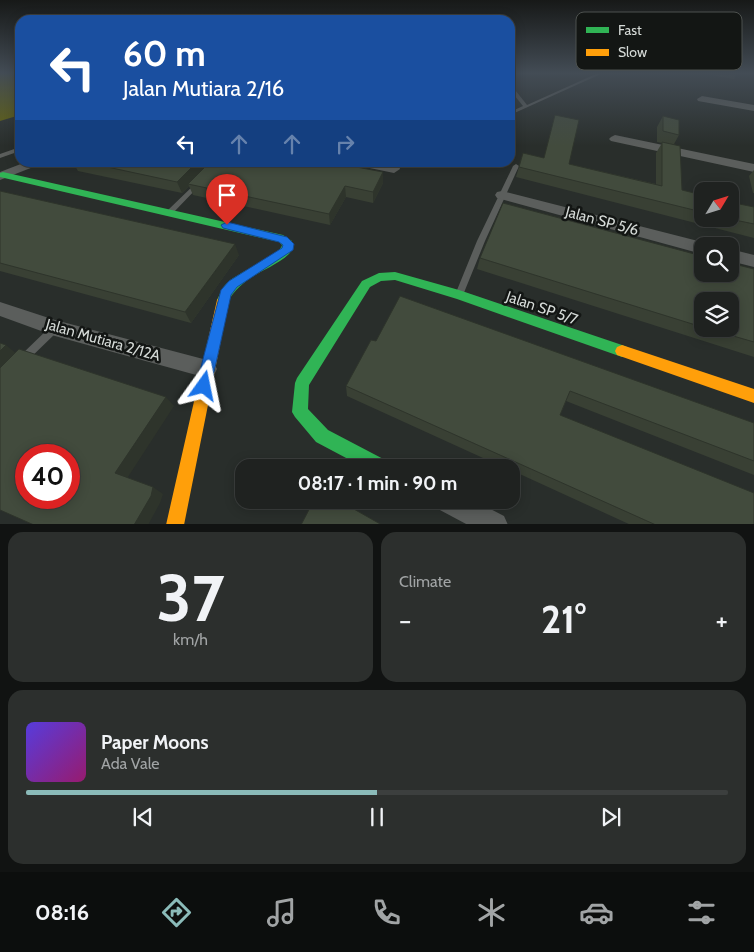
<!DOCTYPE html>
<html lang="en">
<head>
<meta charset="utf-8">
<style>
  :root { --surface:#1f2220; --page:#2c2f2d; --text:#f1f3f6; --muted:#a1a4a5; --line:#3c3f3e; --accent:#8bbbb9 }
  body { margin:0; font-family:Cabin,sans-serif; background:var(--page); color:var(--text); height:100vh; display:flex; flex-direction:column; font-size:19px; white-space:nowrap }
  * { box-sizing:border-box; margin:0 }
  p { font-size:16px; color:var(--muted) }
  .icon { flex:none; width:28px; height:28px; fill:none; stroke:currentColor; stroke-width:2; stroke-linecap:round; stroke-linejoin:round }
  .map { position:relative; height:524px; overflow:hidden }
  .side { display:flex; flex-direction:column; gap:8px; padding:8px; background:#111312; flex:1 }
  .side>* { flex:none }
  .hud { position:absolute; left:15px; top:15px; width:500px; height:152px; border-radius:15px; box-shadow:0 2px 12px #0003,0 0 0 1px var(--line); background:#1a4fa0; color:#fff; overflow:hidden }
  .needle { width:32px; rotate:52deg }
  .controls { position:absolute; left:694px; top:182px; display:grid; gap:10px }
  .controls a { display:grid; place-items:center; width:45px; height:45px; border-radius:10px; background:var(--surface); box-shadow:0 2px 12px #0003,0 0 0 1px var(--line); font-size:25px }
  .speed { position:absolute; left:15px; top:444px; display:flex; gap:10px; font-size:25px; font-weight:700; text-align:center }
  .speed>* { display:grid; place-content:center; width:65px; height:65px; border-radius:50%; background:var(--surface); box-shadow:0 2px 12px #0003,0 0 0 1px var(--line); line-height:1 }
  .speed .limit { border:8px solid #d22; background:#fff; color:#111 }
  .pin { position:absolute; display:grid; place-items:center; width:42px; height:42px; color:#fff; margin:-51px -21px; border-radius:50% 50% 50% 0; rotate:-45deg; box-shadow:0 0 5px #0007 }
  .pin .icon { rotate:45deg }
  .me { position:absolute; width:55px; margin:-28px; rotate:12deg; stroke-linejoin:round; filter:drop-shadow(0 0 4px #0008) }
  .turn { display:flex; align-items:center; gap:18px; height:105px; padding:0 25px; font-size:22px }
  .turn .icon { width:65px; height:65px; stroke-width:2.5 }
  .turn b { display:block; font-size:35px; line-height:42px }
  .lanes { display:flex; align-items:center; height:48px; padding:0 25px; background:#0003; justify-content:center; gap:25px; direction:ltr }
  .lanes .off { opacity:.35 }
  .big { font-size:38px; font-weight:800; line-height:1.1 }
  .side .card { flex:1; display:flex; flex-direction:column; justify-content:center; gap:8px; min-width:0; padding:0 18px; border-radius:15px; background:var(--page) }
  .side .dial { align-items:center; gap:0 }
  .dial b { font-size:65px; line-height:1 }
  .song { display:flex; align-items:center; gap:15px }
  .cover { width:60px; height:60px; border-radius:8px; background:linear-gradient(135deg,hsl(250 70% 55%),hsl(320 70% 35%)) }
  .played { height:5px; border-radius:2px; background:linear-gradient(90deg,var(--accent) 50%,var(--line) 50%) }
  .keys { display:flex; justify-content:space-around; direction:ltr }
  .heat { display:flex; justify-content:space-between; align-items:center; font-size:28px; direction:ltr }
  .side .tiles { flex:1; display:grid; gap:8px; grid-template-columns:1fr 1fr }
  .card:last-child { grid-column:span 2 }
  .trip { position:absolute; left:235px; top:459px; width:285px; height:50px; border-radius:15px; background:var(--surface); box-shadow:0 2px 12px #0003,0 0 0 1px var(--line); font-weight:800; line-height:50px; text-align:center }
  .tabs { display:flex; height:80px; justify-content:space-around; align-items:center; background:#0c0e0d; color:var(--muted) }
  .tabs .icon { width:35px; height:35px }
  .tabs .selected { color:var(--accent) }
  .tabs b { font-size:22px; color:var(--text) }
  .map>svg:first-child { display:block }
  .forest { fill:#656408 }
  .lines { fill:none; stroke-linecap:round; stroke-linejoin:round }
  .lane { fill:#5b5e5c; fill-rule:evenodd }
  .street { fill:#5b5e5c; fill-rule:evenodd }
  .fast { fill:#30b455; fill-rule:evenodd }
  .slow { fill:#ff9f0a; fill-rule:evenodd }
  .wall { fill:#394034; fill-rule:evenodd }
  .shaded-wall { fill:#2e342b }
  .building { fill:#424b3d; stroke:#2e342b; fill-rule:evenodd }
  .route { fill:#1a73e8; stroke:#114b97 }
  .labels { text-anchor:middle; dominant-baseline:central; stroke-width:5; stroke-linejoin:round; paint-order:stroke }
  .street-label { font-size:15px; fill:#d5dad7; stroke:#131614 }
  .key { fill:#131614; stroke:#4d514e; stroke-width:1 }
  .key-label { font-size:14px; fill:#d5dad7 }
</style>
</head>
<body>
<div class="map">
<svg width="754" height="525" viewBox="0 0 754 525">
  <rect width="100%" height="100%" fill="#292e2b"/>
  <path class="forest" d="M0,73h20v42l-20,6z"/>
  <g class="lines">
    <path class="lane" d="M598,73h5l-93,42v-3l13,-6 -13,-16v-4h2l15,19z
      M20,147v4l-20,7v-4z
      M516,164l3,2 -34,75 -22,54 -1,2h-6l-1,-2 22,-54 36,-75z
      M197,183l3,2 -1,1 -27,28h-4l-1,-2 1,-2 27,-26z
      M55,324l3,1 1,3 -1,3 -33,32 -3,1 -3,-1 -2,-3 2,-3 33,-32z"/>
    <path class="street" d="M702,96l52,9v6l-56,-10 -1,-2z
      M615,135l139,29v8l-143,-31 -2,-2 2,-2z
      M26,162h20l-46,18v-8z
      M353,162h28l18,4 1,3 -6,4 -39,-8z
      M502,191l200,51 7,4h-7v8l-205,-56 -2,-3 2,-3z
      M730,249l24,6v12l-24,-6z
      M0,302l55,18 152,40 7,3 3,6 -3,6 -7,3 -152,-42 -55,-20z
      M435,500h38l31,16 4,9h-40l-30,-16z"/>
    <path class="fast" d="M3,172l280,63 9,6v9c-5,8 -14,12 -22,17 -18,9 -33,18 -43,36l-4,2 -4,-2 -2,-3c3,-6 5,-12 10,-17 11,-11 53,-27 55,-38l-3,-3 -279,-65v-4z
      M395,272l64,18 163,55 5,2 2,4 -2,4 -5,2 -165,-58 -62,-19 -14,1 -11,6 -61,98 -1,24 20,21 61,32 2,6h-26l-49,-26 -21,-25 -3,-5 3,-29 2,-5 65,-97 17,-8z"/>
    <path class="slow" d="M223,295l4,2 2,3 -45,225h-18l51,-225 2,-3z
      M622,345l132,44v14l-137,-48 -2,-4 2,-4z"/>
  </g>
  <path class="wall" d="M700,73h37l-3,6z
    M555,115l14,49 87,20v-31l6,-10 -5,-1v-15l6,-11 16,19 -5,9 8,46 20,5v24h28l24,-12v31l-238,-61 7,-24 21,5z
    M73,162h257l53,10v11l-10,20 -27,-6 -16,28 -137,-30 -4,-9 -7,7 -104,-22z
    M754,170v23h-1l-4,-17z
    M0,191l239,64 -48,68 -191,-52z
    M480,258l274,11v88l-277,-88zM702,301l28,28h-28z
    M376,341l378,82v52l-188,-74 -6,14 194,110h-123l-120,-55v-2h-6l-158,-72 -1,-10z"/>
  <path class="shaded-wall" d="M197,162h15l-24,22 1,2 -7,7 -5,-11z
    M383,172v11l-10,20v-11z
    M345,186l1,11 -16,28 -1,-11z
    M235,244l4,11 -48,68 -6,-11z
    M6,345l12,10 -18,18v-22z
    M166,397l8,9 -48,74 -11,-7z
    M153,487l10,7 -3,9 -12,22h-14z"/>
  <path class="building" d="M555,115l24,5 -10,44 93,22v-44l18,4 2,44 20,5v17l-183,-45 4,-14 21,5z
    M663,116l16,4v15l-16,-4z
    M84,162h113l-20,20z
    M210,162h120l53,10 -10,20 -28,-6 -16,28 -141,-30z
    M0,191l235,53 -50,68 -185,-49z
    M730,202l24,5v17l-24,-5z
    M503,203l199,53v18h28v-11l24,6v73l-45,-13h21v-28h-28v26l-222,-69z
    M400,296l354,127v38l-184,-70 -10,24 194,78v32h-98l-310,-139 25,-46 5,1z
    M0,343l6,2 -6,6z
    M19,349l147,48 -51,76 38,14 -2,9 -17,29h-100l-34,-15v-142zM26,455h43v43h-43z
    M314,500h24l44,25h-81z"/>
  <linearGradient id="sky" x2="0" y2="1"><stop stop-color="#171918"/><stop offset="0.5" stop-color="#434c55"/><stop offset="1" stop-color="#434c55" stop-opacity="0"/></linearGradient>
  <rect width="754" height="146" fill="url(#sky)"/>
  <path class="route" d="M227,222l60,15 7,7 -1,6 -56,37 -6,8 -20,91 -2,5 -5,2 -5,-2 -3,-5 25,-96 8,-9 53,-33 1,-3 -4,-3 -56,-14 -2,-3z"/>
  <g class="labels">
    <g class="street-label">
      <text transform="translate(602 221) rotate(15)">Jalan SP 5/6</text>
      <text transform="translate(542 308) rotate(19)">Jalan SP 5/7</text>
      <text transform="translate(103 340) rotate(16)">Jalan Mutiara 2/12A</text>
    </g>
  </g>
  <rect x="576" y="12" width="166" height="58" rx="8" class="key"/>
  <rect x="586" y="27" width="23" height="6" fill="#30b455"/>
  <rect x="586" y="49" width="23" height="7" fill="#ff9f0a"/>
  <g class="key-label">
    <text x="618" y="35">Fast</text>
    <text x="618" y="57">Slow</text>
  </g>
</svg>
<div class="controls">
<a><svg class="needle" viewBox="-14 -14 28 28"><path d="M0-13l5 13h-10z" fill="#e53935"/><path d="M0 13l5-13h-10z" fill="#a1a4a5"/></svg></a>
<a><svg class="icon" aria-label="search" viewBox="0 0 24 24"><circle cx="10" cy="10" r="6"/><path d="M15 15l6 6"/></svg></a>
<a><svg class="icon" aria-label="layers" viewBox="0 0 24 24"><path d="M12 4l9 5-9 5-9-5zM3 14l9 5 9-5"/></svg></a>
</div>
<div class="speed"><div class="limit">40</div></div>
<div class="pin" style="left:227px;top:225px;background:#d93025"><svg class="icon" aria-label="arrive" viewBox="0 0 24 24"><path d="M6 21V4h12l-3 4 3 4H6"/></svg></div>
<svg class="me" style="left:204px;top:386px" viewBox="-20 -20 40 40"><path d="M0-17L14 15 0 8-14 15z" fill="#1a73e8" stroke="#fff" stroke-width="4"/></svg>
<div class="trip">08:17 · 1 min · 90 m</div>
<div class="hud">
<div class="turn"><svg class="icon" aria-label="left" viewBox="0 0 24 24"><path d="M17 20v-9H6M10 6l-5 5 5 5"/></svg><div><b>60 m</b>Jalan Mutiara 2/16</div></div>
<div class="lanes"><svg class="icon" aria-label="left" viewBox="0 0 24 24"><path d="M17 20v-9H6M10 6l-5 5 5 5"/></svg><svg class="icon off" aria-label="ahead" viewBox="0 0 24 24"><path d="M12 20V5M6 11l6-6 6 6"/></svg><svg class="icon off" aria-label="ahead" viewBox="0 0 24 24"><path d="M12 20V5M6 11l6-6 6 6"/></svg><svg class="icon off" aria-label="right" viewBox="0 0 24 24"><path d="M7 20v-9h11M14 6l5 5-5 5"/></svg></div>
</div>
</div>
<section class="side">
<div class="tiles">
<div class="card dial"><b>37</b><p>km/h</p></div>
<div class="card"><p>Climate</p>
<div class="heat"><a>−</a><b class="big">21°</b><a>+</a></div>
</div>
<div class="card">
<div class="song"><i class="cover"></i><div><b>Paper Moons</b><p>Ada Vale</p></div></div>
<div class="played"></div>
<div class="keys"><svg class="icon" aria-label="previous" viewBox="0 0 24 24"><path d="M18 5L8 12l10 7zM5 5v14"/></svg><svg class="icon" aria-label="pause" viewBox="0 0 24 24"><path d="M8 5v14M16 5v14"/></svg><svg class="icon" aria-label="next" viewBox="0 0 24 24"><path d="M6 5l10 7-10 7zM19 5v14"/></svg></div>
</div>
</div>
</section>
<nav class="tabs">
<b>08:16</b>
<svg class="icon selected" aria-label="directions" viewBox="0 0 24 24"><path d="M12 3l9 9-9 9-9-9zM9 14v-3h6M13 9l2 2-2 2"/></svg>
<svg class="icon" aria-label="music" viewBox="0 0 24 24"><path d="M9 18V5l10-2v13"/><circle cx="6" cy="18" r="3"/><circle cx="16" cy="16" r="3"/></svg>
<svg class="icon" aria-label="phone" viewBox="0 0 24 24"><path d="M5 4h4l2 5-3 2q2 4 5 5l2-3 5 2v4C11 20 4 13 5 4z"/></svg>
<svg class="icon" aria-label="climate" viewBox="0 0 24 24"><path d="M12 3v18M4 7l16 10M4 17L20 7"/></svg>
<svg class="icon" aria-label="car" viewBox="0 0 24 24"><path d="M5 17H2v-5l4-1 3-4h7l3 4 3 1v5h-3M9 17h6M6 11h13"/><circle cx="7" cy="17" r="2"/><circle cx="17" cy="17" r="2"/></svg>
<svg class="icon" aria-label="filters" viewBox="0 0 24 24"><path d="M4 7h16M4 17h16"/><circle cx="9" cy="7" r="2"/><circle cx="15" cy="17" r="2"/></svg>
</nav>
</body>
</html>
